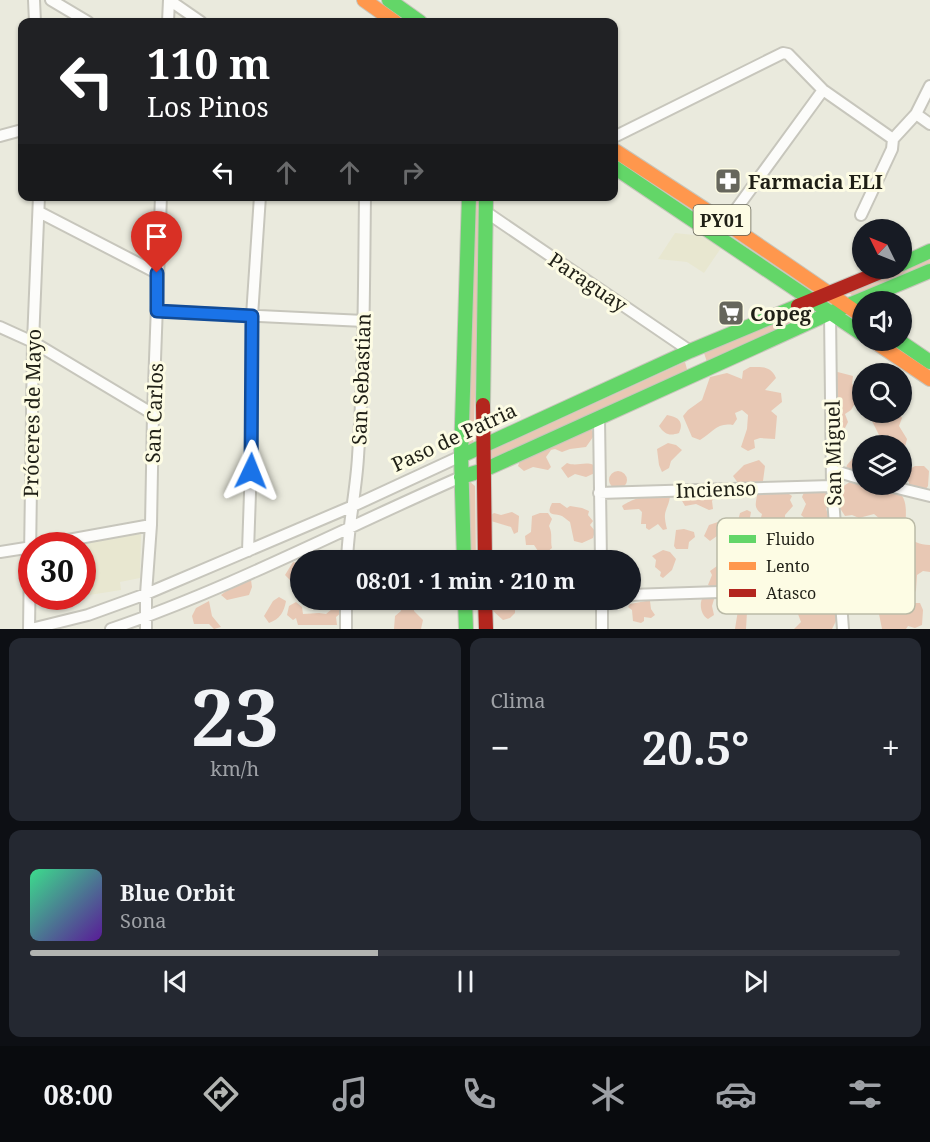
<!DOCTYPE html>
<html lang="es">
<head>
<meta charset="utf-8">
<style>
  :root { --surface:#171b24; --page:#242831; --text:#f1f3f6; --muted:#9ea1a6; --line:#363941; --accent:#b2b4b1 }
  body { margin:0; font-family:"Noto Serif",serif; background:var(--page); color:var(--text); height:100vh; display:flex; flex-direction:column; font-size:22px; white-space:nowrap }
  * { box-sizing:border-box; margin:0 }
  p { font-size:20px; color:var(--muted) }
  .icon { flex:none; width:33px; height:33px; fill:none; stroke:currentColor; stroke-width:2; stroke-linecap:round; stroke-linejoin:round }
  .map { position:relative; height:629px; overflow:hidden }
  .details { display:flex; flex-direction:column; gap:9px; padding:9px; background:#0d0f14; flex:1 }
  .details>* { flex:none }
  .guide { position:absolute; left:18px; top:18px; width:600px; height:183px; border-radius:12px; box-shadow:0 2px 4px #0004; background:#202124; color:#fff; overflow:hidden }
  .needle { width:39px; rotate:313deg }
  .tools { position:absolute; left:852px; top:219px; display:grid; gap:12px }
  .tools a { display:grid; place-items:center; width:60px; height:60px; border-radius:50%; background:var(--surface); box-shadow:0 2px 4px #0004; font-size:30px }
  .speed { position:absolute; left:18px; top:532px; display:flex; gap:12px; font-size:30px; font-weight:700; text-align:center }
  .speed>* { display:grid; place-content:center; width:78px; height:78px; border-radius:50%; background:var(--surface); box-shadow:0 2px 4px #0004; line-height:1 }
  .speed .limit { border:9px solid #d22; background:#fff; color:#111 }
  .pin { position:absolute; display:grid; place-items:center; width:51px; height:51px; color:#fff; margin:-62px -26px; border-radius:50% 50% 50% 0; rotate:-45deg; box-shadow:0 0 6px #0007 }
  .pin .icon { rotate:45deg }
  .me { position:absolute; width:66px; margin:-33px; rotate:2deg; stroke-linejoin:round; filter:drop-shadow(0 0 4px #0008) }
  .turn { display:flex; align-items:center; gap:21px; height:126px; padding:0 30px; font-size:27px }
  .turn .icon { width:78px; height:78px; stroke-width:2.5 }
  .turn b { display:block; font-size:42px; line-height:51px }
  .lanes { display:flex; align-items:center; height:57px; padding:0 30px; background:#0003; justify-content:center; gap:30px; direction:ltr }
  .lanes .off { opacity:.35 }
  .big { font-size:45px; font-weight:700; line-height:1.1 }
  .details .card { flex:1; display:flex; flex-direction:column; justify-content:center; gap:9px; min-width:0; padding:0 21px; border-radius:12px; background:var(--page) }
  .details .dial { align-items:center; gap:0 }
  .dial b { font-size:78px; line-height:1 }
  .song { display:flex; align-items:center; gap:18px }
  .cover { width:72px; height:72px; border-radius:9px; background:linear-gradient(135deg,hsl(150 70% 55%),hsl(270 70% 35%)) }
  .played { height:6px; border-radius:3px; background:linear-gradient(90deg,var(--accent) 40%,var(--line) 40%) }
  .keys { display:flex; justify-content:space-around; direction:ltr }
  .heat { display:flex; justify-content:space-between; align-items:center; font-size:33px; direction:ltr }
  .details .tiles { flex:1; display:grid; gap:9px; grid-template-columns:1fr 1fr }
  .card:last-child { grid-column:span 2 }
  .trip { position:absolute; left:290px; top:550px; width:351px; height:60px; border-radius:30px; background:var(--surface); box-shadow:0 2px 4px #0004; font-weight:700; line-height:60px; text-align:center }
  .tabs { display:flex; height:96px; justify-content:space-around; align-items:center; background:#090b0e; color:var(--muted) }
  .tabs .icon { width:42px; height:42px }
  .tabs .selected { color:var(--accent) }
  .tabs b { font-size:27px; color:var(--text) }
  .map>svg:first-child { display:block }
  .built { fill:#e8e7d0 }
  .green { fill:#e8c8b4 }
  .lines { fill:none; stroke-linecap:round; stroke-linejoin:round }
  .street-casing { stroke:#c7c6bc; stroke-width:14 }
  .fast-casing { stroke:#c7c6bc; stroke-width:16 }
  .slow-casing { stroke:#c7c6bc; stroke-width:16 }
  .jam-casing { stroke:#c7c6bc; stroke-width:16 }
  .street { stroke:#fcfcfa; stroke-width:10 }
  .fast { stroke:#63d668; stroke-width:14 }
  .slow { stroke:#ff974d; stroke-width:14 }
  .jam { stroke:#b3261e; stroke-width:14 }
  .route-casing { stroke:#114b97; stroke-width:15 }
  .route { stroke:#1a73e8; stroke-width:10 }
  .labels { text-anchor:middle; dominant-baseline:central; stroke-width:6; stroke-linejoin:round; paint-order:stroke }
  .shield { fill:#fdfce4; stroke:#626154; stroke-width:1.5 }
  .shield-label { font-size:18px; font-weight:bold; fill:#1f1f16 }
  .poi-label { font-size:20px; font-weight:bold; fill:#1f1f16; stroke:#fdfce4; text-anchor:start }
  .street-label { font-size:20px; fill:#1f1f16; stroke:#fdfce4 }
  .key { fill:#fdfce4; stroke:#babaa6; stroke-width:1.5 }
  .key-label { font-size:16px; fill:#1f1f16 }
</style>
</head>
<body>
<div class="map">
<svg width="930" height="629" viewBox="0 0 930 629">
  <rect width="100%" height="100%" fill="#eaeadd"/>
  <path class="built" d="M675,233l29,3 17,12 -17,25 -17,-11 -29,-3z
    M141,534l-1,44 -20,4 1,8 -38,6 -1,-50h-18l25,-6z"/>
  <path class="green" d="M467,197h16l-10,248 -18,2z
    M930,254v17l-71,29 -13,-9z
    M793,315l5,9 -90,41 -4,-12z
    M685,362l3,11 -198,90 -4,-9 4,-3z
    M750,367c12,0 21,-1 26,11l-11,12 16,3 1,9 -11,9 6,5 -2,23 -15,-1 -6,2 1,8 -7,3 -7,-4 6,-18 1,-14 -6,-5 -7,3 2,6 -4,6c-16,-3 -21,8 -33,15l-8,-3 -9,-21 5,-6 14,-10 8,-23 17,-4 15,6 1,-8z
    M830,370l23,6 -1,8 6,5 2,6 -9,15 -6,4 3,8 -4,8 -6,5 -7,-4z
    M864,413h35l3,5 -3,8 8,13 -2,8 -3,3v-4l-13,-1 -2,-1 3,-3 -3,-6h-8l-7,-14 -7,-3z
    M667,415c12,2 17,7 12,18 -9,3 -14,2 -20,-7z
    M589,427l5,6 -1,4 -7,10 -16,2 -8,3 -7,-3 -4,1 -5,7 5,10 -3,3 -15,-3 -9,4 -6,-5 3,-8z
    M668,443l8,2 6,5 -11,11 -2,7 -7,4 -3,-7 -2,-16z
    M854,457l8,2v25c10,1 25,-1 33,5 26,16 -9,53 35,56v27l-7,-1 -6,4 -1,15 -3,7 -8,1 1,-16 -12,-10 -13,7 -15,1 -13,9 -9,-3c2,-12 7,-13 15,-20 3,-3 6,-9 9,-12l-13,-7 6,-4h16l3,-24 -6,-5 -15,4 -7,-3 -7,1 -9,-14 6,-15 14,-9 -11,-6 2,-7z
    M759,460l6,6 -2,15 -5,5 -20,-3 -5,-7 11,-11z
    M567,463c10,4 17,-2 27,2l3,7 -11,5 -11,-3 -7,4 -7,-10z
    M915,466h9l5,5 -1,15 -5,7 -14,-3v-8l-4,-4 3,-8z
    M609 480a9 9 0 1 1 18 0a9 9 0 1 1-18 0Z
    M469,481l6,5 1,75h-18z
    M821,489l8,3 1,11 -4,6c5,12 4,20 -1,33l-8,2 -7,4v12l-11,6 -7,-4v-3l5,-7 -7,-9 2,-11 -2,-4 17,-8 -6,-5 5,-11 -4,-7 3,-7z
    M689,491l11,5 13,-3 3,2 -4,6 1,8 -4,1 -13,-6 -11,2 -4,-7z
    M786,492l6,4 -2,4 3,6 -8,9v9c-7,6 -19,7 -26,1l3,-11c-10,-7 -5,-12 -5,-21z
    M658,494h8l4,3c-3,16 -8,13 -3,32l-4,1 -5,-6 -9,6 -3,-2v-4h-5l1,-12 -3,-3 -15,1 -2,-4c3,-3 20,-10 25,-11l3,2z
    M552,503h8l7,5 3,-2 12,2 7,3 -1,4 5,6 -3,4 5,6 -2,7 -11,5 -8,-2 -4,-19c-3,-2 -5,-4 -8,-6 -8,-3 -17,1 -10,-13z
    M747,510l4,2 -2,11 2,4 -8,9 -8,-2 -11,5 -7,-3 -7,5 -6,-5 5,-11 12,-4 16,4 3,-12z
    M512,512l7,4 -1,16 -4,2 -3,-7 -20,-6v-6l3,-2 7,2z
    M540,513h8l4,6 -3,7c4,8 1,14 3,22l-6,5 -8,-2 -4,-6h-8l-1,-9 6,-4 1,-16z
    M684,529l10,3 1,5 -6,5 -1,7h-12l-2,-3 2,-16z
    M663,550l7,2 6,7 -4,11 -9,8 -3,-2 1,-4 -6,-5 1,-7 -4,-4z
    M731,560l8,2 6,5 -2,13 -5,4 -6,-2 -3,5 -7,-3 -7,4 -7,-3 4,-10 -2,-4 7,-5 12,3 3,10 -4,-17z
    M293,562l7,2v22l-8,-1 2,-6 -4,1 -5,-5z
    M244,577l7,3 1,7 -3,8 -22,5 -6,-5z
    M750,593l10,1 6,6 -4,8 -10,-6 -7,3 2,7 -1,17h-11l3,-19 -5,-6 12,-5z
    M704,596h11l-3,10 2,9 -6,4c-7,-3 -10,-17 -4,-23z
    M279,597l7,4c-2,11 -6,18 -17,22l-5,-7 9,-15z
    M335,600h9l3,8 -11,9 1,8h-39l-2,-7 -3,2 -6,-5 2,-9 7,-4 6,5 1,7 16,-1 7,1 6,-5z
    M402,600h11l1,11 9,9 -2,9h-27l1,-13 6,-5 -1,-9z
    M494,600h21v13l-5,5 -7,2 -11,-10z
    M209,601l3,15 9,11 -7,2 -5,-5h-15l-2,-8 4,-8z
    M646,601h4l1,8 4,6 -4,3 -7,-1v4l-3,2 -8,-2 -1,-11 -4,-3 2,-3z
    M805,601l24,3 8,4 1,9 -6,12h-38l7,-7 -3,-8 1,-8z
    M911,603h9l3,7 -1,15 -7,3 -7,-2 -2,3h-24l-3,-15 16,-3z"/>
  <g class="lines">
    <defs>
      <path id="street" d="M34,0l1,22
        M51,0l37,22
        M169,0l32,22
        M168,22l1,-22
        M916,114l14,10
        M0,136l22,-6
        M614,137l169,-84 5,1 35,36 70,49 23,-25 14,-28
        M39,212l118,61
        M486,212l204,139
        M861,215l31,-66 1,-10
        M726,223l97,-133
        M157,311l207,10
        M830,313l2,173 11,143
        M0,327l33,15 120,72
        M599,418l2,143
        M832,470l30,9
        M881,484l49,12
        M599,493l233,-7
        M35,546l116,-21
        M248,551l4,-116v-119l8,-120
        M0,552l32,-5
        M347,561c1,-35 9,-69 11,-104 6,-87 6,-174 7,-261
        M630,595l210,-7
        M602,600v29
        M29,629l4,-287 6,-146
        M31,629l57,-14 58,-21 207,-88 108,-50
        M111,629c120,-41 233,-101 350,-152
        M146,629v-35l5,-69 2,-111 8,-218
        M346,629v-29"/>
      <path id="fast" d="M389,0l31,22
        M614,167l248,167
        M902,264l28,-13
        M898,340l32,22
        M483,405l3,-209
        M461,456l229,-105 108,-45
        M461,477l23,-7 346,-157 100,-42
        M464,561l-3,-105 8,-260
        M465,600l1,29"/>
      <path id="slow" d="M364,0l31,22
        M614,150l112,73 136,93
        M872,340l58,39"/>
      <path id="jam" d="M798,306l92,-38
        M483,405l2,156
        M485,600l1,29"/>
    </defs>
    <use href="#street" class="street-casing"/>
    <use href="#fast" class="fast-casing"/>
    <use href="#slow" class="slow-casing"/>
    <use href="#jam" class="jam-casing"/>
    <use href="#street" class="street"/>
    <use href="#fast" class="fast"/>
    <use href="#slow" class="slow"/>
    <use href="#jam" class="jam"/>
  </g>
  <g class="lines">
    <defs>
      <path id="route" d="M157,273v38l95,5 -1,155"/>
    </defs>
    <use href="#route" class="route-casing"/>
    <use href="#route" class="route"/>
  </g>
  <defs>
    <symbol id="pharmacy-square" viewBox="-11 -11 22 22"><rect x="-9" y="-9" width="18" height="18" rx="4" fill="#66665c" stroke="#fdfce4"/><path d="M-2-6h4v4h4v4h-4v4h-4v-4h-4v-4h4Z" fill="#fff"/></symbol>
    <symbol id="supermarket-square" viewBox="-11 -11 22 22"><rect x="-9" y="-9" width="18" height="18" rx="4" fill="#66665c" stroke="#fdfce4"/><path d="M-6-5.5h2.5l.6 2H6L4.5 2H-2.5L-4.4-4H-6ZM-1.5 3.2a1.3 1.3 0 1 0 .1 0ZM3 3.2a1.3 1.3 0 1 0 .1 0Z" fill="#fff"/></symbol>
  </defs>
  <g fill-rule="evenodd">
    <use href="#pharmacy-square" x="713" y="166" width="30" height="30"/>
    <use href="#supermarket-square" x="716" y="298" width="30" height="30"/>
  </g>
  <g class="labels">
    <rect class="shield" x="693.5" y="205" width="57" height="30" rx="4.5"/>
    <g class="shield-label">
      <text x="722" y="220">PY01</text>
    </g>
    <g class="poi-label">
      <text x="748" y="181">Farmacia ELI</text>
      <text x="750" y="313">Copeg</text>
    </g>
    <g class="street-label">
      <text transform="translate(588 282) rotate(34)">Paraguay</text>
      <text transform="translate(361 379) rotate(-88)">San Sebastian</text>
      <text transform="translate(32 413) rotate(-89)">Próceres de Mayo</text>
      <text transform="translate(154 413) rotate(-88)">San Carlos</text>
      <text transform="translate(454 437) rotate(-25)">Paso de Patria</text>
      <text transform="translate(833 453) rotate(-91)">San Miguel</text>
      <text transform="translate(716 489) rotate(-2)">Incienso</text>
    </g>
  </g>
  <rect x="717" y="518" width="198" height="96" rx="9" class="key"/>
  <rect x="729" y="535" width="27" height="8" fill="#63d668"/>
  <rect x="729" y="562" width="27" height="8" fill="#ff974d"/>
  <rect x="729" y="589" width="27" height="8" fill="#b3261e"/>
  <g class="key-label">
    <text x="766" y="545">Fluido</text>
    <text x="766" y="572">Lento</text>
    <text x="766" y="599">Atasco</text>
  </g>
</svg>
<div class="tools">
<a><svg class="needle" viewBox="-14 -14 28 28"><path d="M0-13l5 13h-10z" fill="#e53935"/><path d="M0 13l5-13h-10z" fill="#9ea1a6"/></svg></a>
<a><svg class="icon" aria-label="sound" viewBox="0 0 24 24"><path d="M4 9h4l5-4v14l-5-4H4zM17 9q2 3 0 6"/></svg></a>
<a><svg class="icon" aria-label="search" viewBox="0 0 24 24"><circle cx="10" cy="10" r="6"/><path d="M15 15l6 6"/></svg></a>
<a><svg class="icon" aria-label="layers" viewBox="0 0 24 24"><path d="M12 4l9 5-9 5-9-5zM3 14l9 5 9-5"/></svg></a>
</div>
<div class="speed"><div class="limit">30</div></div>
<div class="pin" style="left:157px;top:273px;background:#d93025"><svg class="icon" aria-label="arrive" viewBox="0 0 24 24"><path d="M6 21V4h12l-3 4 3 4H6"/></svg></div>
<svg class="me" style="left:251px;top:471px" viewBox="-20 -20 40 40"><path d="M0-17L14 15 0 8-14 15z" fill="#1a73e8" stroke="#fff" stroke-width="4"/></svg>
<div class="trip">08:01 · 1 min · 210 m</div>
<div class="guide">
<div class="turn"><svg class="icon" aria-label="left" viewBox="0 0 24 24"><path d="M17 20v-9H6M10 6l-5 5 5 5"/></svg><div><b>110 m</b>Los Pinos</div></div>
<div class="lanes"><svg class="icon" aria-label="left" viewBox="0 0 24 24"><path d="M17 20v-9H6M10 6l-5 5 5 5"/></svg><svg class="icon off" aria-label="ahead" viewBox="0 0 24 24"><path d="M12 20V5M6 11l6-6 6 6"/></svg><svg class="icon off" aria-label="ahead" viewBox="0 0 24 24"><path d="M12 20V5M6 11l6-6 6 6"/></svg><svg class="icon off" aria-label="right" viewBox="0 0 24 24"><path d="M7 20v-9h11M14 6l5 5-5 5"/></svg></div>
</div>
</div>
<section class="details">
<div class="tiles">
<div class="card dial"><b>23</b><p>km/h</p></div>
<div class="card"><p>Clima</p>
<div class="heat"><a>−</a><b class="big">20.5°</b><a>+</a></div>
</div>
<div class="card">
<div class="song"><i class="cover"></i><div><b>Blue Orbit</b><p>Sona</p></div></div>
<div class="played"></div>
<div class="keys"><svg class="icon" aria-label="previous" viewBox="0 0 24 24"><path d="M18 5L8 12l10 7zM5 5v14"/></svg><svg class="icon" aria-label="pause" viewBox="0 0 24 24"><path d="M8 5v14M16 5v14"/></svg><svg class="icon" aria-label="next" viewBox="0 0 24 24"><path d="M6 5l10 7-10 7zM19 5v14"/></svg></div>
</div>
</div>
</section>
<nav class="tabs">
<b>08:00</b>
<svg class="icon selected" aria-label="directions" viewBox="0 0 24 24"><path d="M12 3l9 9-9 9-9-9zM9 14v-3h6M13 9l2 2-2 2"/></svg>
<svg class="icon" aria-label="music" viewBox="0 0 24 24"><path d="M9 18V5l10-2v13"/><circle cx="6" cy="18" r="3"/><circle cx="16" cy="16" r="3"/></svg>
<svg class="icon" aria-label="phone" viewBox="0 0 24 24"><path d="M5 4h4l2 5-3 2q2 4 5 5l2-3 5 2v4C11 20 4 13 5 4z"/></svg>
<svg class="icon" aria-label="climate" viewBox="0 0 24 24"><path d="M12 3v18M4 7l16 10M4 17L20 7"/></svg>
<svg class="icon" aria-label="car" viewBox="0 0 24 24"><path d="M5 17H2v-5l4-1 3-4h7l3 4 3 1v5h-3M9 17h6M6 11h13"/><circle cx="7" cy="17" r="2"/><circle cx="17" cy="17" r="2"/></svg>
<svg class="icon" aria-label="filters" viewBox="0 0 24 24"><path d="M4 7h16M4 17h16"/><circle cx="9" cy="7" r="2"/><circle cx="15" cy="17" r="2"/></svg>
</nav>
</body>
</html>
